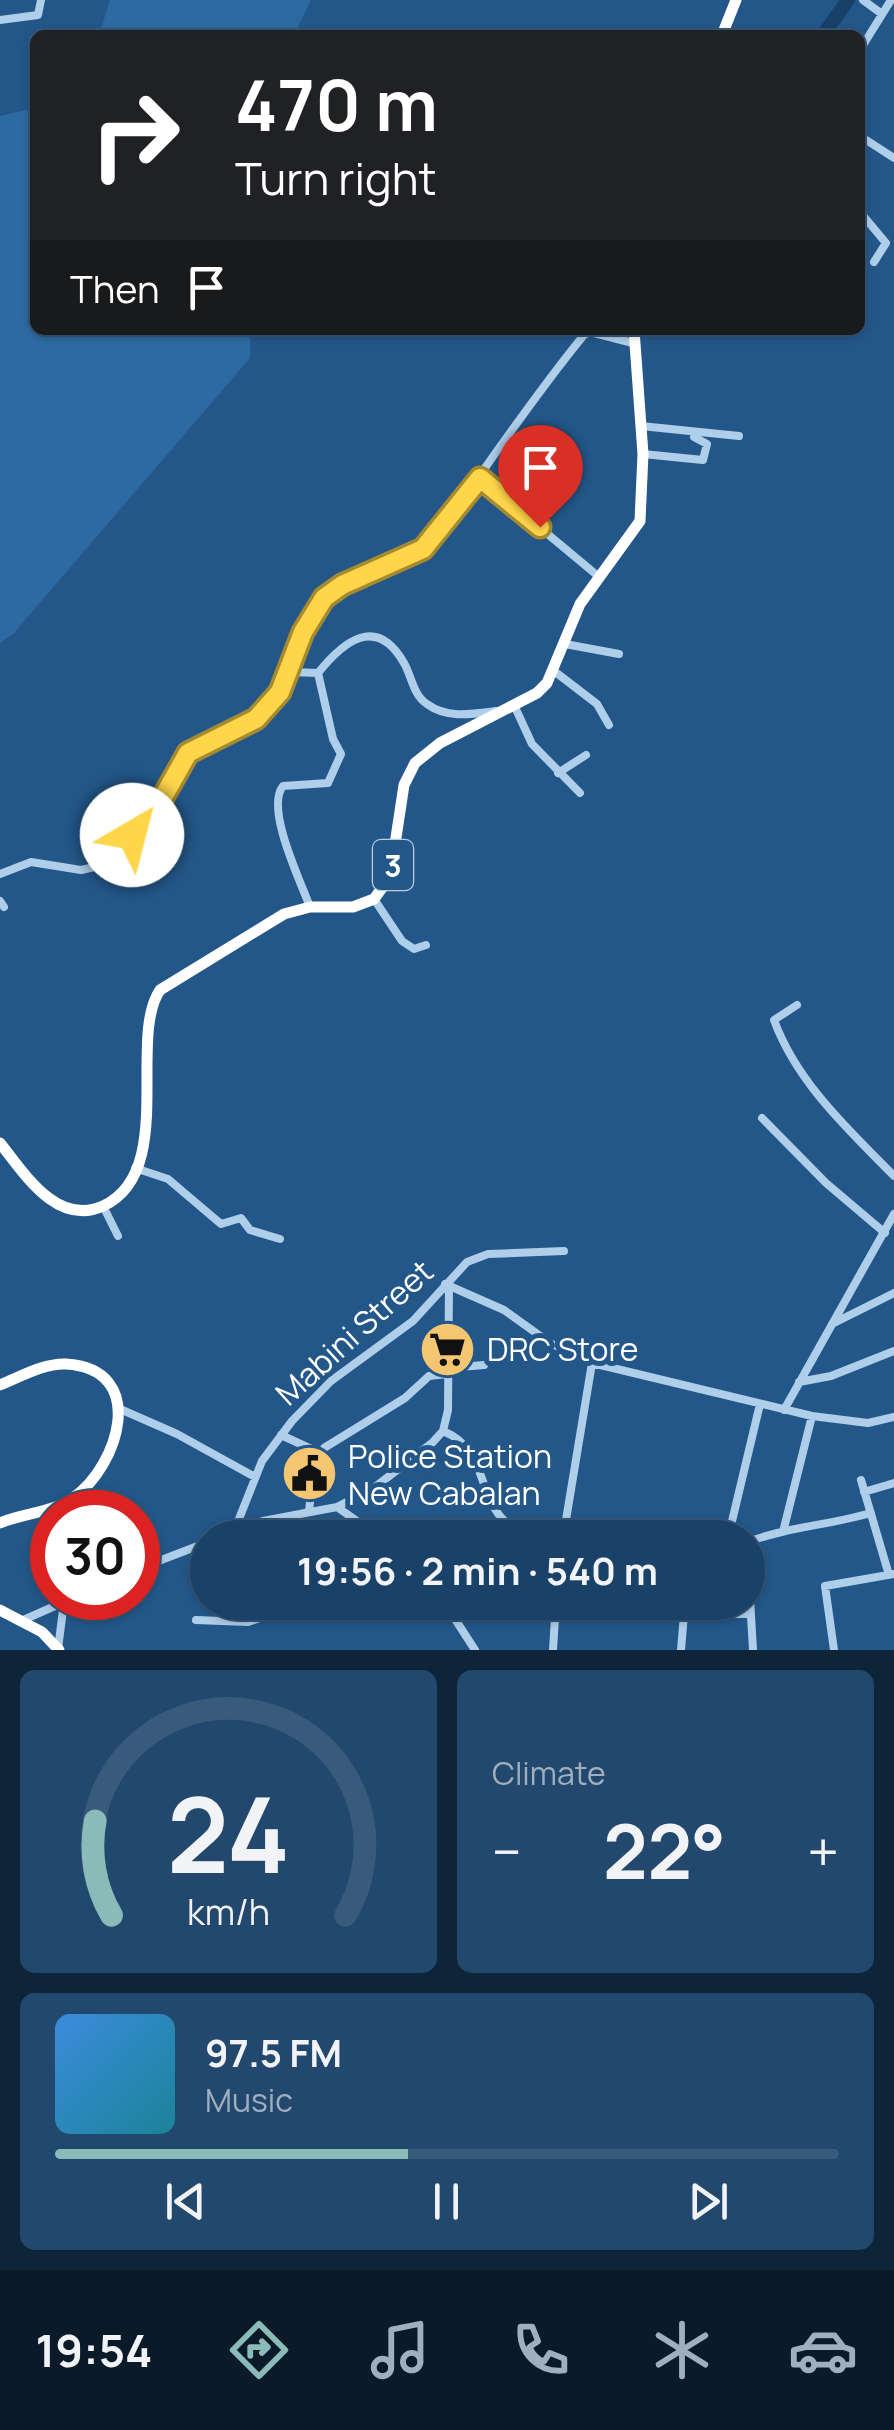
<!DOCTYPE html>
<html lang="en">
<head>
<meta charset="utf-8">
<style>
  :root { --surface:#1a4167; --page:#23486d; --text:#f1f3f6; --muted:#9fafc0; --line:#385a7b; --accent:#8bbbb9 }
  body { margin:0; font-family:Manrope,sans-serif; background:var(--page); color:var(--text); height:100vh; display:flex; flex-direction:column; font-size:38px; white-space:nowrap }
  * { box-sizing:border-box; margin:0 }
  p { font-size:32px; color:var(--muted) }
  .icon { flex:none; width:55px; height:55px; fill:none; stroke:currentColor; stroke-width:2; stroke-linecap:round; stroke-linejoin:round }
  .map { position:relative; height:1650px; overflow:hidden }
  .details { display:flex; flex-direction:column; gap:20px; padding:20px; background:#0e2439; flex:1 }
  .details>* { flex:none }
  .top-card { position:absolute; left:30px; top:30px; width:835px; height:305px; border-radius:15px; box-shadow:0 2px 8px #0004,0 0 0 2px var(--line); background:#202124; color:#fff; overflow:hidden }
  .speed { position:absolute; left:30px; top:1490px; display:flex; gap:20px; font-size:50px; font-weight:700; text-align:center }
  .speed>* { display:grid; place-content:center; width:130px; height:130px; border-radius:50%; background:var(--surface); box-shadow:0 2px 8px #0004,0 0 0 2px var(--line); line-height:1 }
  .speed .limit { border:15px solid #d22; background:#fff; color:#111 }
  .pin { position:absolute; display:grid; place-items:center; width:85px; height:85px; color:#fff; margin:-102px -42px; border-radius:50% 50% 50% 0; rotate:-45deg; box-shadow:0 0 10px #0007 }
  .pin .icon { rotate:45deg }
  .me { position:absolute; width:110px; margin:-55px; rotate:37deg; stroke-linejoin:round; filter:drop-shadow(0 0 8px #0008) }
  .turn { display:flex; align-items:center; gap:35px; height:210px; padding:0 40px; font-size:45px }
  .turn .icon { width:130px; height:130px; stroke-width:2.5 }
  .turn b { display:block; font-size:70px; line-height:85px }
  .then { display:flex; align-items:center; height:95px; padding:0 40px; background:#0003; gap:20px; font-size:38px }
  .big { font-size:75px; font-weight:700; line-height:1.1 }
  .details .widget { flex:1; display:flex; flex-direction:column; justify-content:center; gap:15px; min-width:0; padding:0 35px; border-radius:15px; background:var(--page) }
  .details .dial { align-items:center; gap:0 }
  .dial svg { height:260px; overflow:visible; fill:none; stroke:var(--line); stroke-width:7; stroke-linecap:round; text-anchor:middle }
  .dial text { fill:var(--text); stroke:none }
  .song { display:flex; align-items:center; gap:30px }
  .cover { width:120px; height:120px; border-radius:15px; background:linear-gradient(135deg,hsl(210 70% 55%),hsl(190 70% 35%)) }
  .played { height:10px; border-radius:5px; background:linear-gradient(90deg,var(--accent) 45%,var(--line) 45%) }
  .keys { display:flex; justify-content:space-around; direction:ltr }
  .heat { display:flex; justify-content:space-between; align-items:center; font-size:55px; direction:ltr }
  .details .tiles { flex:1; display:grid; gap:20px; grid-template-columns:1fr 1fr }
  .widget:last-child { grid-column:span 2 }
  .trip { position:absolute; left:190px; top:1520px; width:575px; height:100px; border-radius:50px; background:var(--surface); box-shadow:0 2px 8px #0004,0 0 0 2px var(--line); font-weight:700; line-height:100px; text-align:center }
  .tab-bar { display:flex; height:160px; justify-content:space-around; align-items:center; background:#0a1a29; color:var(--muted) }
  .tab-bar .icon { width:70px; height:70px }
  .tab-bar .active { color:var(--accent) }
  .tab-bar b { font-size:45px; color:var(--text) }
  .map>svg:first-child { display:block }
  .green { fill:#2d6aa1 }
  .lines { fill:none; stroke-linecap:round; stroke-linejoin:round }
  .river { stroke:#184169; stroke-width:14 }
  .minor { stroke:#afceea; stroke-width:8 }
  .highway { stroke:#fff; stroke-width:11 }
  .route-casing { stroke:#a68a30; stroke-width:25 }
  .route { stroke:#ffd54a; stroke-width:18 }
  .labels { text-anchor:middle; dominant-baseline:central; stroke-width:10; stroke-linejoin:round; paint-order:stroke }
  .shield { fill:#235789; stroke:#bdcddc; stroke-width:2.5 }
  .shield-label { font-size:30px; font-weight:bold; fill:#fff }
  .street-label { font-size:32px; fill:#fff; stroke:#235789 }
  .poi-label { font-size:32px; fill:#fff; stroke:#235789; text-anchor:start }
</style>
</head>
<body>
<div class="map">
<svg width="894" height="1650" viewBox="0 0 894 1650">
  <rect width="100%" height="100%" fill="#235789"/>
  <path class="green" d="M110,0h201l-17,35h-195z
    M35,108v222h215v28l-237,276 -13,9v-527z"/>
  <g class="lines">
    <path class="river" d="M823,35l25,-35"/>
    <path class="minor" d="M863,0l19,14
      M0,20l38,-5 3,-15
      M860,50l31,-50
      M860,136l34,22
      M860,212l26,31 -12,19
      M641,426l98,10
      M643,454l60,6 4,-16 -13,-7
      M479,477l119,99
      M565,644l54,10
      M554,671l43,33 12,21
      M290,672l28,1
      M514,705l18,39 48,49
      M558,773l28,-18
      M0,874l31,-12 50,8 18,-4 47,-45 42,-68 68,-34 24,-27 23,-60 22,-34 18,-13 80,-36 15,-16c49,-66 94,-135 146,-198l6,-3 43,11
      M374,899l28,42 12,8 12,-4
      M0,901l4,6
      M310,907c-10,-27 -45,-99 -27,-121l45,-3 13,-29 -8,-15 -15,-66c25,-31 58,-59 86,-10 8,14 9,32 23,41 20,15 46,10 69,7
      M797,1005l-23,15c23,63 75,110 120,156
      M762,1118l64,65 59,50
      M135,1168l33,11 53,45 20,-6 9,12 30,9
      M103,1206l15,30
      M445,1284l59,26 46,33 42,20 220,53 56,7 26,-6
      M832,1324l62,-31
      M448,1368l36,-3
      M799,1382l32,-6 63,-25
      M120,1409l57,25 78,43
      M784,1410l110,-196
      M443,1431c56,23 24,89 94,107
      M281,1435l39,18
      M861,1480l28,95
      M864,1492l30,-9
      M337,1507l44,31
      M309,1511l5,-43 10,-20 81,-50 24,-22 18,-2
      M784,1528l28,-112
      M235,1529l27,-68 30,-40 39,-40 82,-60 54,-59 21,-8 76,-3
      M217,1538l46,-17 74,-14 38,-20 57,-44 11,-12 5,-21 1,-125
      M563,1538l29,-175
      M728,1538l32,-134
      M748,1542c40,-15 81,-17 123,-29
      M748,1564l5,86
      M138,1569l70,-27
      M444,1602l31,48
      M593,1602l91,12h64
      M499,1612l40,-10
      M196,1620l52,2 57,-20
      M21,1621l52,-23
      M58,1649l6,-47
      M553,1650l3,-48
      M681,1650l3,-36
      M834,1650l-9,-64 69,-12"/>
    <path class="highway" d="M722,35l14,-35
      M0,1143c24,30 57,84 103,63 74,-34 24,-167 57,-216l124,-76 26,-7h43l21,-8 16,-22 14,-92 11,-22 25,-20 97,-50 10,-10 33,-79 60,-83 3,-67 -9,-124
      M0,1385c20,-8 44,-22 66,-21 83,5 53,102 7,134 -21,15 -50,15 -73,25
      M0,1610l42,22 17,18"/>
  </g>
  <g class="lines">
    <defs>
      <path id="route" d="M132,835l26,-29 30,-53 68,-34 24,-27 23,-60 21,-34 18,-13 81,-36 57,-71 60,49"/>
    </defs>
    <use href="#route" class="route-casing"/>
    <use href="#route" class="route"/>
  </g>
  <defs>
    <symbol id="supermarket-disc" viewBox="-11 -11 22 22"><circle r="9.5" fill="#f5c672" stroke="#235789"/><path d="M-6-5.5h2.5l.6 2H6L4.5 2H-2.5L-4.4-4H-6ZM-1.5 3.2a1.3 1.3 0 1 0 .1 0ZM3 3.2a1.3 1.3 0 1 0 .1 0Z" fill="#111"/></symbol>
    <symbol id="civic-disc" viewBox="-11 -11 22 22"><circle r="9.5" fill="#f5c672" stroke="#235789"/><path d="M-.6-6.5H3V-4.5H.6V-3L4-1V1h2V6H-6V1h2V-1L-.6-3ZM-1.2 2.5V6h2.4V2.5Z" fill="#111"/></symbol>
  </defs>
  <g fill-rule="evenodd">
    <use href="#supermarket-disc" x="416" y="1318" width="63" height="63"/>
    <use href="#civic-disc" x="278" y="1442" width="63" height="63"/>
  </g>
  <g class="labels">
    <rect class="shield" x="373" y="840" width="40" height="50" rx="8"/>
    <g class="shield-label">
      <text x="393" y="865">3</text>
    </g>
    <g class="street-label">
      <text transform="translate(354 1332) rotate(-42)">Mabini Street</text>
    </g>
    <g class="poi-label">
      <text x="487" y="1349">DRC Store</text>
      <text x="348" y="1456">Police Station<tspan x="348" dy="37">New Cabalan</tspan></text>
    </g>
  </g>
</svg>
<div class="speed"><div class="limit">30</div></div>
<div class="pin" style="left:540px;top:527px;background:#d93025"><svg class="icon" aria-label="arrive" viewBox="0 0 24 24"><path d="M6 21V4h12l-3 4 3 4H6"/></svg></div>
<svg class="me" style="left:132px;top:835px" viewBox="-20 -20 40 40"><circle r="19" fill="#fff"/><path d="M0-13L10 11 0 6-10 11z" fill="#ffd54a"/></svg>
<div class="trip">19:56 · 2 min · 540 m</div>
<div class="top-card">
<div class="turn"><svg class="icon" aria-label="right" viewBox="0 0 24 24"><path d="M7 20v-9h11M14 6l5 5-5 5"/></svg><div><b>470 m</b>Turn right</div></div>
<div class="then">Then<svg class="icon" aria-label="arrive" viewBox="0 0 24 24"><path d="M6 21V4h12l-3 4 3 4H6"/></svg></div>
</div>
</div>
<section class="details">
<div class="tiles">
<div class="widget dial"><svg viewBox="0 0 100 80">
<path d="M14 69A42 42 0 1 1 86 69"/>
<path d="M14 69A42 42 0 0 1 9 40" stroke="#8bbbb9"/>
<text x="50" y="56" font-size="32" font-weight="700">24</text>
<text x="50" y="72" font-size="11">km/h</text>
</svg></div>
<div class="widget"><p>Climate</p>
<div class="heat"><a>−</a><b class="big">22°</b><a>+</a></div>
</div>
<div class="widget">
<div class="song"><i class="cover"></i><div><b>97.5 FM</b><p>Music</p></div></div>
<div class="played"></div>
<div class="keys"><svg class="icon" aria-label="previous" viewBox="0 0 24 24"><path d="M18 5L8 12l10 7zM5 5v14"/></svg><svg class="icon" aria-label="pause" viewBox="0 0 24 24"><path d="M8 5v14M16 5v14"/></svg><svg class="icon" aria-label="next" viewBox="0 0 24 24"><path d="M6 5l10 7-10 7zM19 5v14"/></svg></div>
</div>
</div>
</section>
<nav class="tab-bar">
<b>19:54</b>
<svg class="icon active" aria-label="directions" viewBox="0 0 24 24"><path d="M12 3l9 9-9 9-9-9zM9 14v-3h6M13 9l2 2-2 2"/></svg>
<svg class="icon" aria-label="music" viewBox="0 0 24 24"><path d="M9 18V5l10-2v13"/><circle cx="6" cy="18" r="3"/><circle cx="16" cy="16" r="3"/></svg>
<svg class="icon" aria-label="phone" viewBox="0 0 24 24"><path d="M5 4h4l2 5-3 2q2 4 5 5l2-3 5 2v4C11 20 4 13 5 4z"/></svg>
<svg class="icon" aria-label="climate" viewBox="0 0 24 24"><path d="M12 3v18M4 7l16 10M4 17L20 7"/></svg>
<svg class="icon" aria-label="car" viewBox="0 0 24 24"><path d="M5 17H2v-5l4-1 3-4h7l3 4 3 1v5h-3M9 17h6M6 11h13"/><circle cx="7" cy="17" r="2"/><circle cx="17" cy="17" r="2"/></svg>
</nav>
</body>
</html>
